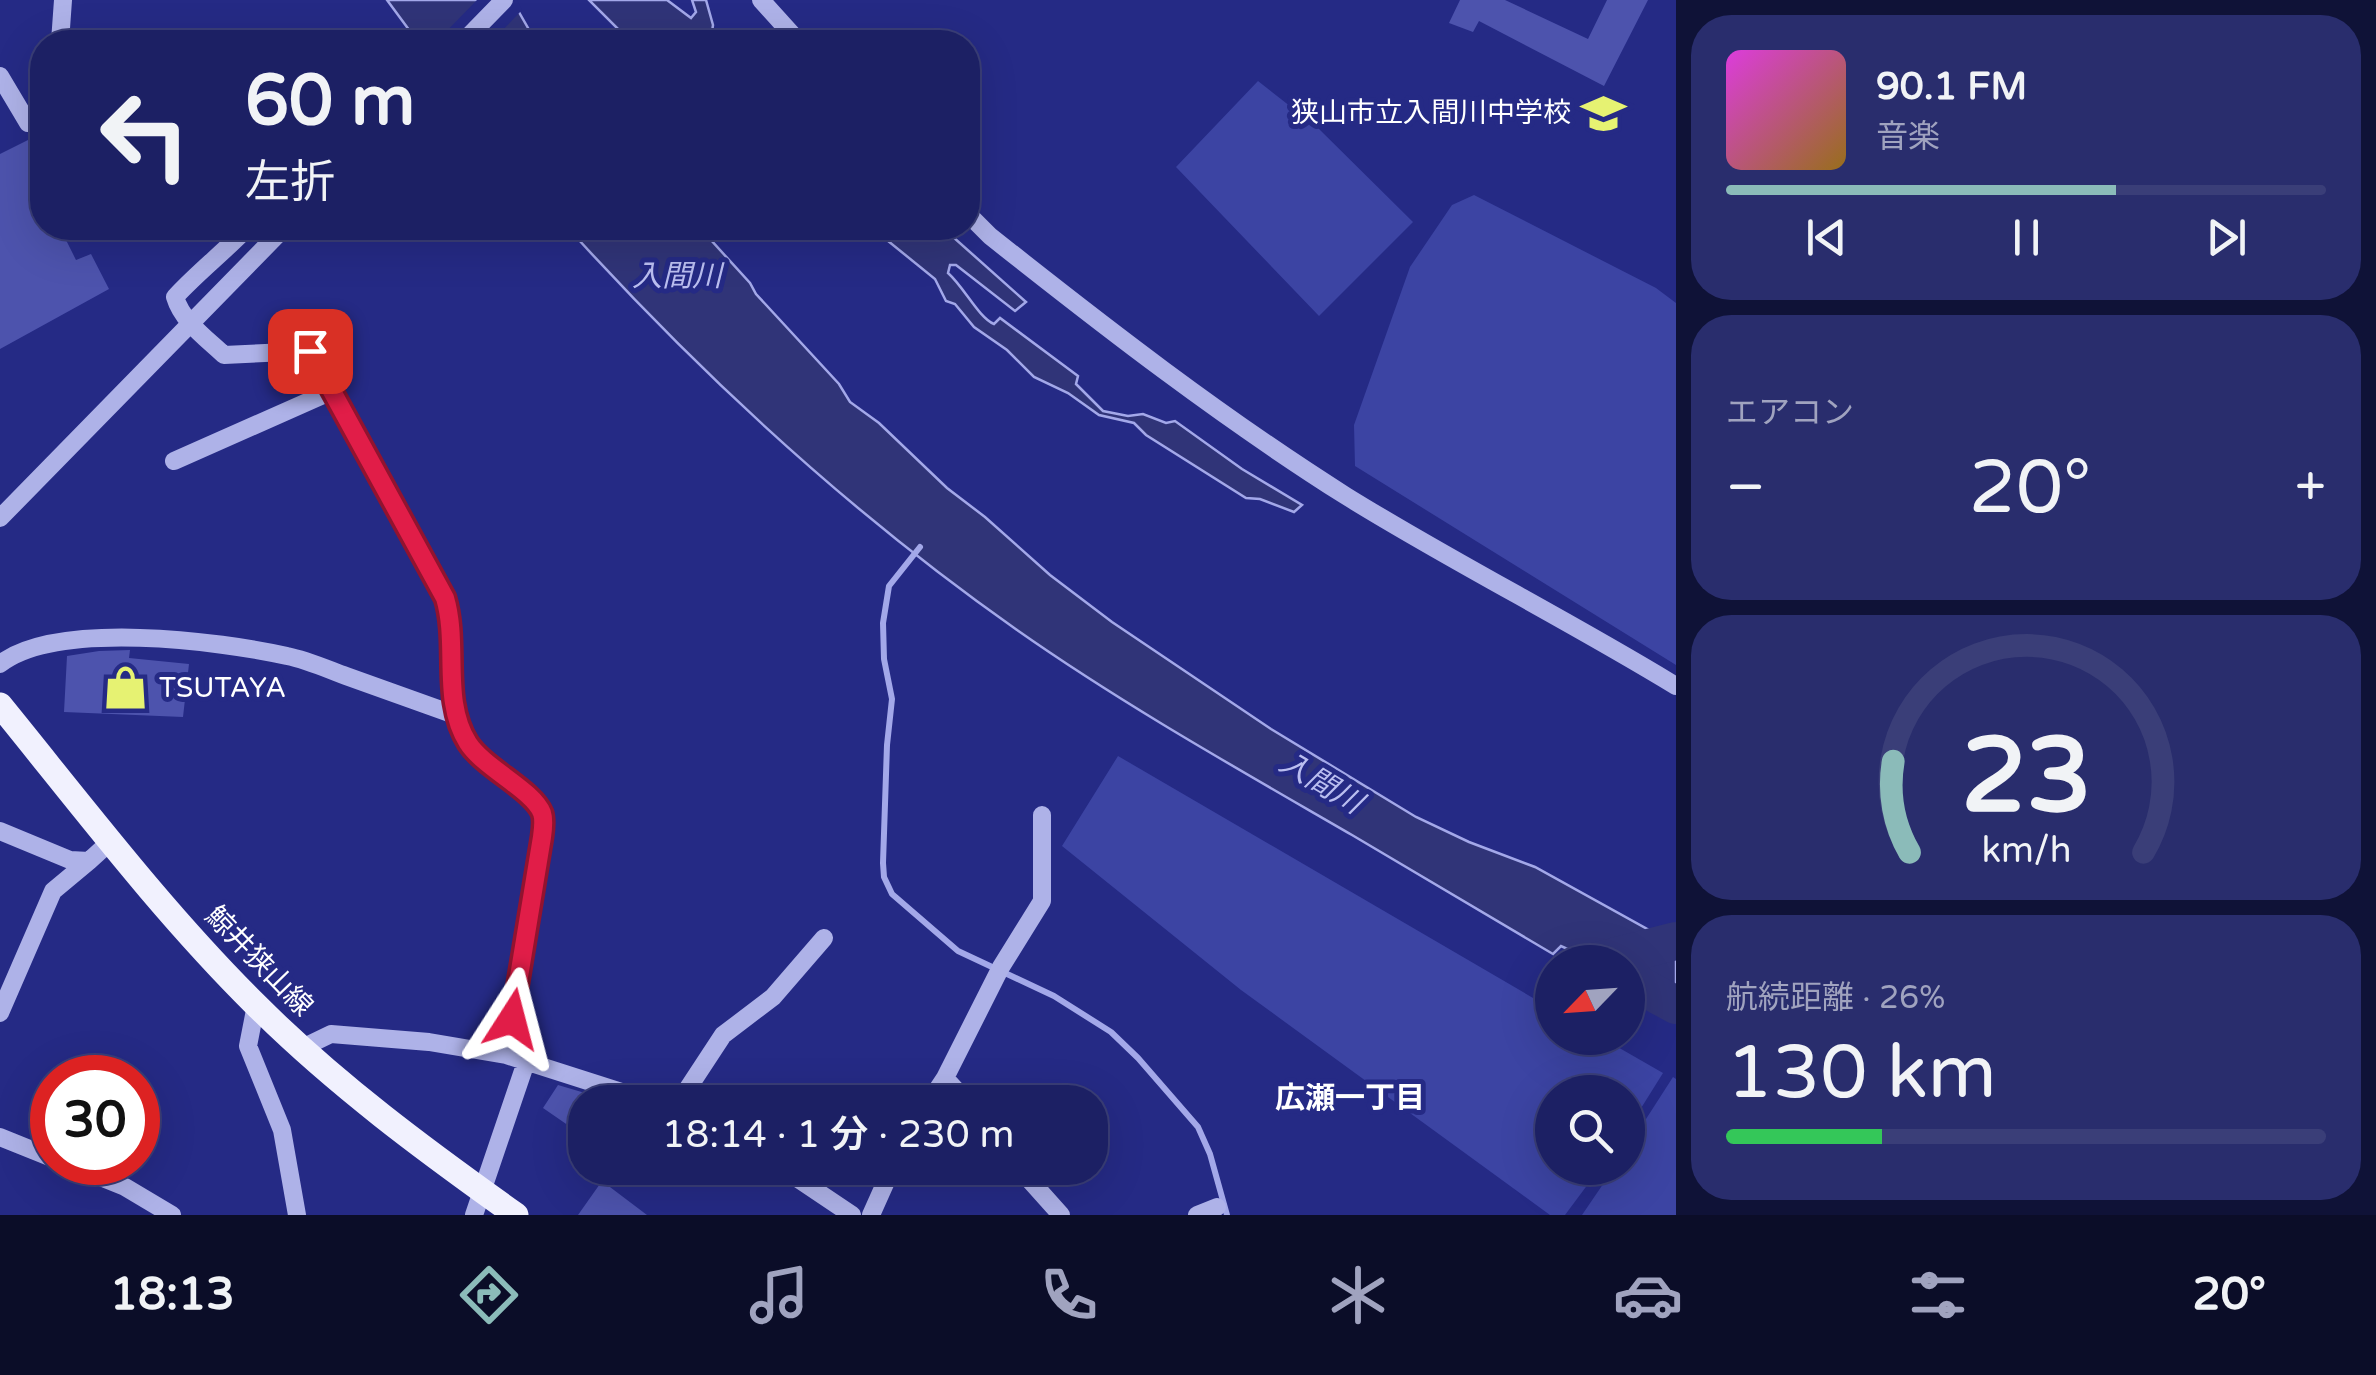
<!DOCTYPE html>
<html lang="ja">
<head>
<meta charset="utf-8">
<style>
  :root { --surface:#1c2064; --page:#292d6d; --text:#f1f3f6; --muted:#a0a3bf; --line:#3a3e78; --accent:#8bbbb9 }
  body { margin:0; font-family:"Varela Round","Noto Sans JP",sans-serif; background:var(--page); color:var(--text); height:100vh; display:flex; flex-direction:column; font-size:38px; white-space:nowrap }
  * { box-sizing:border-box; margin:0 }
  p { font-size:32px; color:var(--muted) }
  .icon { flex:none; width:55px; height:55px; fill:none; stroke:currentColor; stroke-width:2; stroke-linecap:round; stroke-linejoin:round }
  .map { position:relative; flex:1; overflow:hidden }
  .details { display:flex; flex-direction:column; gap:15px; padding:15px; background:#0f1237; width:700px }
  .details>* { flex:none }
  .hud { position:absolute; left:30px; top:30px; width:950px; height:210px; border-radius:40px; box-shadow:0 10px 40px #0002,0 0 0 2px var(--line); background:#1c2064; color:var(--text); overflow:hidden }
  .needle { width:65px; rotate:245deg }
  .controls { position:absolute; left:1535px; top:945px; display:grid; gap:20px }
  .controls a { display:grid; place-items:center; width:110px; height:110px; border-radius:50%; background:var(--surface); box-shadow:0 10px 40px #0002,0 0 0 2px var(--line); font-size:50px }
  .speed { position:absolute; left:30px; top:1055px; display:flex; gap:20px; font-size:50px; font-weight:700; text-align:center }
  .speed>* { display:grid; place-content:center; width:130px; height:130px; border-radius:50%; background:var(--surface); box-shadow:0 10px 40px #0002,0 0 0 2px var(--line); line-height:1 }
  .speed .limit { border:15px solid #d22; background:#fff; color:#111 }
  .pin { position:absolute; display:grid; place-items:center; width:85px; height:85px; color:#fff; margin:-42px; border-radius:20px; box-shadow:0 5px 15px #0006 }
  .me { position:absolute; width:110px; margin:-55px; rotate:9deg; stroke-linejoin:round; filter:drop-shadow(0 0 8px #0008) }
  .turn { display:flex; align-items:center; gap:35px; height:210px; padding:0 50px; font-size:45px }
  .turn .icon { width:130px; height:130px; stroke-width:2.5 }
  .turn b { display:block; font-size:70px; line-height:85px }
  .big { font-size:75px; font-weight:600; line-height:1.1 }
  .details .card { flex:1; display:flex; flex-direction:column; justify-content:center; gap:15px; min-width:0; padding:0 35px; border-radius:40px; background:var(--page) }
  .details .dial { align-items:center; gap:0 }
  .dial svg { height:260px; overflow:visible; fill:none; stroke:var(--line); stroke-width:7; stroke-linecap:round; text-anchor:middle }
  .dial text { fill:var(--text); stroke:none }
  .song { display:flex; align-items:center; gap:30px }
  .cover { width:120px; height:120px; border-radius:15px; background:linear-gradient(135deg,hsl(300 70% 55%),hsl(40 70% 35%)) }
  .played { height:10px; border-radius:5px; background:linear-gradient(90deg,var(--accent) 65%,var(--line) 65%) }
  .keys { display:flex; justify-content:space-around; direction:ltr }
  .heat { display:flex; justify-content:space-between; align-items:center; font-size:55px; direction:ltr }
  .charge { height:15px; border-radius:8px; background:linear-gradient(90deg,#34c759 26%,var(--line) 0) }
  .trip { position:absolute; left:568px; top:1085px; width:540px; height:100px; border-radius:40px; background:var(--surface); box-shadow:0 10px 40px #0002,0 0 0 2px var(--line); font-weight:600; line-height:100px; text-align:center }
  .tabs { display:flex; height:160px; justify-content:space-around; align-items:center; background:#0b0d28; color:var(--muted) }
  .tabs .icon { width:70px; height:70px }
  .tabs .active { color:var(--accent) }
  .tabs b { font-size:45px; color:var(--text) }
  main { display:flex; flex:1; min-height:0 }
  .map>svg:first-child { display:block }
  .green { fill:#3c44a3 }
  .water { fill:#303478; stroke:#a3a8e9; stroke-width:2.5 }
  .pier { fill:#252a85 }
  .lines { fill:none; stroke-linecap:round; stroke-linejoin:round }
  .stream { stroke:#a3a8e9; stroke-width:6 }
  .river { stroke:#303478; stroke-width:38 }
  .building { fill:#4d53ad }
  .minor { stroke:#aeb2e8; stroke-width:18 }
  .major { stroke:#f1f1fe; stroke-width:25 }
  .route-casing { stroke:#92132f; stroke-width:25 }
  .route { stroke:#e11d48; stroke-width:18 }
  .labels { text-anchor:middle; dominant-baseline:central; stroke-width:10; stroke-linejoin:round; paint-order:stroke }
  .poi-label { font-size:28px; fill:#fff; stroke:#252a85; text-anchor:end }
  .street-label { font-size:28px; fill:#fff; stroke:#252a85 }
  .water-label { font-size:30px; font-style:italic; fill:#babef0; stroke:#252a85 }
  .neighbourhood-label { font-size:30px; font-weight:bold; fill:#fff; stroke:#252a85 }
</style>
</head>
<body>
<main>
<div class="map">
<svg width="1676" height="1215" viewBox="0 0 1676 1215">
  <rect width="100%" height="100%" fill="#252a85"/>
  <path class="green" d="M1258,81l60,47 95,94 -94,94 -143,-149z
    M1474,195l182,93 20,15v362l-321,-199 -1,-41 56,-158 42,-62z
    M1118,756l434,253v29h50l61,35 -35,56v-37h-76v76h48l-35,47h-15l-309,-225 -179,-144z
    M1673,1077l3,2v136h-94l32,-47h14v-21z"/>
  <path class="water" d="M387,0h125l24,42h-118z
    M589,0h78l24,18 5,-6 -4,-12h14l7,25 -1,7 -5,2 -3,8h-66l-16,-9z
    M568,228h132l50,55 6,11 83,90 11,18 29,21 68,65 38,29 65,58 62,47 159,107 145,88 53,25 66,25 141,78v62l-48,-31v-14h-32l-35,-16 -8,8c-67,-40 -134,-80 -201,-119 -114,-66 -228,-130 -335,-205 -165,-116 -314,-253 -449,-402z
    M872,228h71l83,74 -11,9 -59,-46h-6l-2,8c16,14 31,45 46,51l6,-6 78,58 -2,8 27,27 25,5 15,-2 23,9 9,-2 67,48 60,36 -8,7 -34,-13 -14,-1 -100,-63 -12,-12 -35,-8 -31,-22 -34,-16 -27,-27 -33,-23 -19,-23 -9,-3 -11,-22z"/>
  <path class="pier" d="M477,0h40l5,10 -31,32h-55z"/>
  <g class="lines">
    <path class="stream" d="M920,547l-31,39 -6,37 1,36 8,40 -5,46 -4,118 1,14 8,17 66,57 96,45 57,36 27,26 60,69 12,27 17,61"/>
    <path class="river" d="M1594,962l82,-21
      M1628,979l48,26"/>
  </g>
  <path class="building" d="M1460,0h45l83,39 19,-39h41l-44,86 -125,-65 -6,11 -24,-9z
    M42,133v95h18l16,32 15,-6 18,35 -109,60v-195z
    M130,650l-1,8 60,6 -6,53 -119,-5 3,-56 32,-5z
    M558,1085l27,8v44l-42,-29z
    M602,1181l45,34h-69z"/>
  <g class="lines">
    <path class="minor" d="M761,0l38,42
      M60,42l3,-42
      M463,42l41,-42
      M0,76l28,47 14,-3
      M968,214l22,22c116,92 231,181 356,260 108,67 222,124 330,190
      M247,228c-23,24 -49,44 -72,69 7,24 31,41 49,58l86,-4 135,247c14,47 -4,102 23,145 17,26 64,44 74,70 2,6 1,17 1,24l-37,218
      M174,461l158,-70
      M0,518l284,-290
      M0,664c57,-44 220,-23 287,-8 20,4 40,13 59,20 36,13 72,26 109,39
      M0,831l70,29 19,1 22,-20
      M256,1005l-8,41 34,84 15,85
      M0,1013l53,-122 36,-30
      M302,1048l29,-14 98,8 77,13 147,47
      M945,1078l22,24
      M679,1102l44,-67 50,-38 51,-59
      M929,1102l16,-24 56,-111 41,-66v-86
      M0,1137l52,21
      M63,1162l62,25 47,28
      M782,1168l70,47
      M1019,1168l42,47
      M474,1215l52,-153
      M871,1215l21,-47
      M1197,1215l20,-8"/>
    <path class="major" d="M0,705c83,102 163,208 256,300 79,79 170,146 260,210"/>
  </g>
  <g class="lines">
    <defs>
      <path id="route" d="M310,351l135,247c14,47 -4,102 23,145 16,25 65,47 74,70 2,6 1,17 0,24l-30,182"/>
    </defs>
    <use href="#route" class="route-casing"/>
    <use href="#route" class="route"/>
  </g>
  <defs>
    <symbol id="school-bare" viewBox="-9 -9 18 18"><path d="M0-5L7-2L0 1L-7-2ZM-4 1L0 2.5L4 1V4Q0 6-4 4Z" fill="#e6f272" stroke="#252a85" stroke-width="2.5" paint-order="stroke"/></symbol>
    <symbol id="shop-bare" viewBox="-9 -9 18 18"><path d="M-5-2.5h2.3a2.7 3.5 0 0 1 5.4 0H5L5.5 6h-11ZM-1.5-2.5h3a1.5 2.3 0 0 0-3 0Z" fill="#e6f272" stroke="#252a85" stroke-width="2.5" paint-order="stroke"/></symbol>
  </defs>
  <g fill-rule="evenodd">
    <use href="#school-bare" x="1572" y="82" width="63" height="63"/>
    <use href="#shop-bare" x="94" y="656" width="63" height="63"/>
  </g>
  <g class="labels">
    <g class="poi-label">
      <text x="1571" y="113">狭山市立入間川中学校</text>
      <text x="159" y="688" text-anchor="start">TSUTAYA</text>
    </g>
    <g class="street-label">
      <text transform="translate(259 961) rotate(46)">鯨井狭山線</text>
    </g>
    <g class="water-label">
      <text x="677" y="276">入間川</text>
      <text transform="translate(1321 783) rotate(31)">入間川</text>
    </g>
    <g class="neighbourhood-label">
      <text x="1350" y="1098">広瀬一丁目</text>
    </g>
  </g>
</svg>
<div class="controls">
<a><svg class="needle" viewBox="-14 -14 28 28"><path d="M0-13l5 13h-10z" fill="#e53935"/><path d="M0 13l5-13h-10z" fill="#a0a3bf"/></svg></a>
<a><svg class="icon" aria-label="search" viewBox="0 0 24 24"><circle cx="10" cy="10" r="6"/><path d="M15 15l6 6"/></svg></a>
</div>
<div class="speed"><div class="limit">30</div></div>
<div class="pin" style="left:310px;top:351px;background:#d93025"><svg class="icon" aria-label="arrive" viewBox="0 0 24 24"><path d="M6 21V4h12l-3 4 3 4H6"/></svg></div>
<svg class="me" style="left:512px;top:1019px" viewBox="-20 -20 40 40"><path d="M0-17L14 15 0 8-14 15z" fill="#e11d48" stroke="#fff" stroke-width="4"/></svg>
<div class="trip">18:14 · 1 分 · 230 m</div>
<div class="hud">
<div class="turn"><svg class="icon" aria-label="left" viewBox="0 0 24 24"><path d="M17 20v-9H6M10 6l-5 5 5 5"/></svg><div><b>60 m</b>左折</div></div>
</div>
</div>
<section class="details">
<div class="card">
<div class="song"><i class="cover"></i><div><b>90.1 FM</b><p>音楽</p></div></div>
<div class="played"></div>
<div class="keys"><svg class="icon" aria-label="previous" viewBox="0 0 24 24"><path d="M18 5L8 12l10 7zM5 5v14"/></svg><svg class="icon" aria-label="pause" viewBox="0 0 24 24"><path d="M8 5v14M16 5v14"/></svg><svg class="icon" aria-label="next" viewBox="0 0 24 24"><path d="M6 5l10 7-10 7zM19 5v14"/></svg></div>
</div>
<div class="card"><p>エアコン</p>
<div class="heat"><a>−</a><b class="big">20°</b><a>+</a></div>
</div>
<div class="card dial"><svg viewBox="0 0 100 80">
<path d="M14 69A42 42 0 1 1 86 69"/>
<path d="M14 69A42 42 0 0 1 9 41" stroke="#8bbbb9"/>
<text x="50" y="56" font-size="32" font-weight="700">23</text>
<text x="50" y="72" font-size="11">km/h</text>
</svg></div>
<div class="card"><p>航続距離 · 26%</p><b class="big">130 km</b><div class="charge"></div></div>
</section>
</main>
<nav class="tabs">
<b>18:13</b>
<svg class="icon active" aria-label="directions" viewBox="0 0 24 24"><path d="M12 3l9 9-9 9-9-9zM9 14v-3h6M13 9l2 2-2 2"/></svg>
<svg class="icon" aria-label="music" viewBox="0 0 24 24"><path d="M9 18V5l10-2v13"/><circle cx="6" cy="18" r="3"/><circle cx="16" cy="16" r="3"/></svg>
<svg class="icon" aria-label="phone" viewBox="0 0 24 24"><path d="M5 4h4l2 5-3 2q2 4 5 5l2-3 5 2v4C11 20 4 13 5 4z"/></svg>
<svg class="icon" aria-label="climate" viewBox="0 0 24 24"><path d="M12 3v18M4 7l16 10M4 17L20 7"/></svg>
<svg class="icon" aria-label="car" viewBox="0 0 24 24"><path d="M5 17H2v-5l4-1 3-4h7l3 4 3 1v5h-3M9 17h6M6 11h13"/><circle cx="7" cy="17" r="2"/><circle cx="17" cy="17" r="2"/></svg>
<svg class="icon" aria-label="filters" viewBox="0 0 24 24"><path d="M4 7h16M4 17h16"/><circle cx="9" cy="7" r="2"/><circle cx="15" cy="17" r="2"/></svg>
<b>20°</b>
</nav>
</body>
</html>
